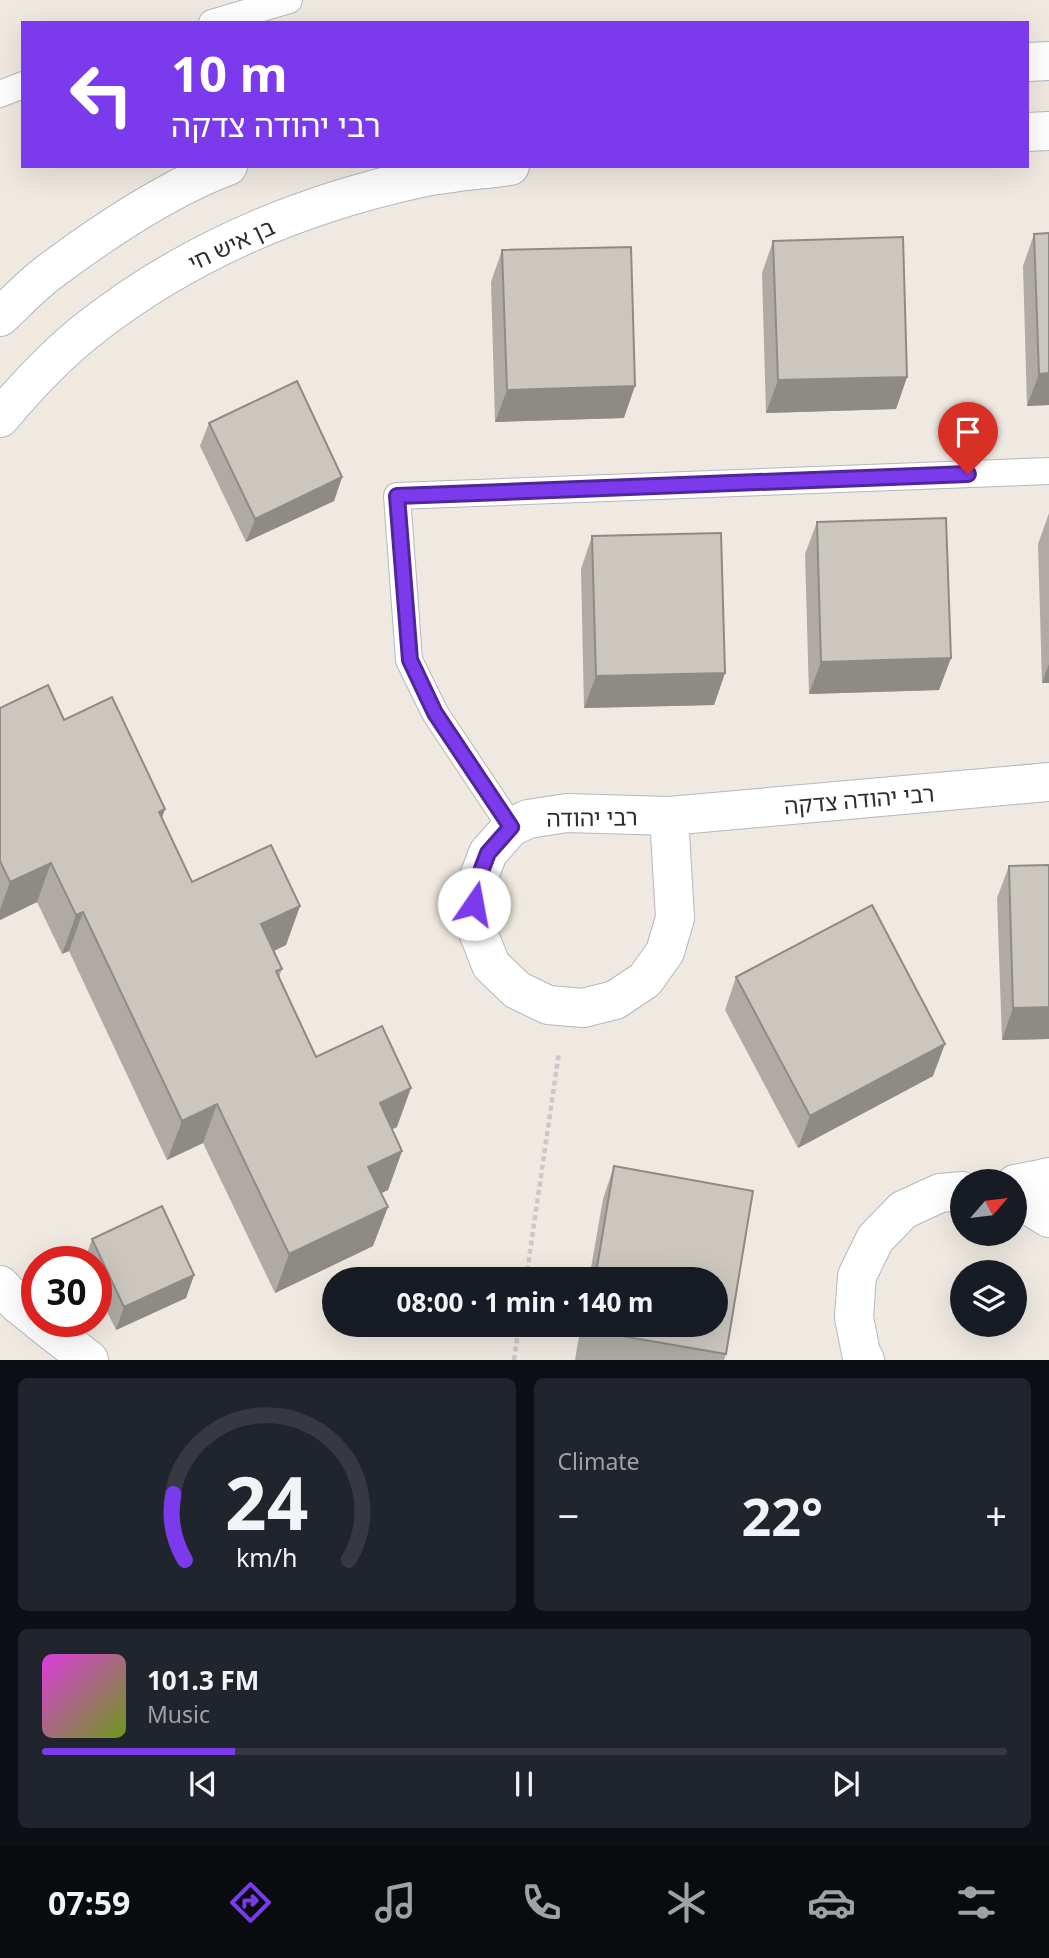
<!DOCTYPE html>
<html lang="en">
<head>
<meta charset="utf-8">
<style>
  :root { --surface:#171b24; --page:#20242c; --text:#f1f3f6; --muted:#9ea1a6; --line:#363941; --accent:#7c3aed }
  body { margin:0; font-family:"Noto Sans","Noto Sans Hebrew",sans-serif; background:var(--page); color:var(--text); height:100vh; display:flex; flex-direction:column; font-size:26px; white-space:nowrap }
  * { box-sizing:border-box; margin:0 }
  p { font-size:23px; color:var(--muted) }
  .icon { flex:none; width:38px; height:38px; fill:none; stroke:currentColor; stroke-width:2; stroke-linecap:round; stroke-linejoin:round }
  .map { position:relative; height:1360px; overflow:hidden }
  .sheet { display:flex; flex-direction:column; gap:18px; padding:18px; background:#0d0f14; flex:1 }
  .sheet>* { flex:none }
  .banner { position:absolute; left:21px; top:21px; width:1008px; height:147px; border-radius:0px; box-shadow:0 7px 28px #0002; background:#7c3aed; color:#fff; overflow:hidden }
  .needle { width:46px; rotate:62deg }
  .controls { position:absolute; left:950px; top:1169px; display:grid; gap:14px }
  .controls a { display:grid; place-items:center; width:77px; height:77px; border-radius:50%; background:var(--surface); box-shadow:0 7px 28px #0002; font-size:35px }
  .speed { position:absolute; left:21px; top:1246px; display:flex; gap:14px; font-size:35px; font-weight:700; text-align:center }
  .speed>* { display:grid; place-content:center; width:91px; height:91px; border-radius:50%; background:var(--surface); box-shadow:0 7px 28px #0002; line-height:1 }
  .speed .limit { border:10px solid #d22; background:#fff; color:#111 }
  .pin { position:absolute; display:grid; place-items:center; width:60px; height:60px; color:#fff; margin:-72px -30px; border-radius:50% 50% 50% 0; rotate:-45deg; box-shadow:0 0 7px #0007 }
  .pin .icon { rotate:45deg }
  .me { position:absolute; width:77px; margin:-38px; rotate:12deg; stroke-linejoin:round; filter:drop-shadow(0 0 5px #0008) }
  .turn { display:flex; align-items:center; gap:24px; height:147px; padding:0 35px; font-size:32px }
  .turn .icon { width:91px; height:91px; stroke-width:2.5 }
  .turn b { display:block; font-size:49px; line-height:60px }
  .big { font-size:52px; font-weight:700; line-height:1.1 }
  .sheet .widget { flex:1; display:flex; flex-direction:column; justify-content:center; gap:10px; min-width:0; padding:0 24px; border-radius:10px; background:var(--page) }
  .sheet .dial { align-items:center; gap:0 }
  .dial svg { height:182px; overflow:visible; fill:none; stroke:var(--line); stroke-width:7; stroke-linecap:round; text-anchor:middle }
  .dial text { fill:var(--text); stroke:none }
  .song { display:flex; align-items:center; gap:21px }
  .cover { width:84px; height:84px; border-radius:10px; background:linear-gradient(135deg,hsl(300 70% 55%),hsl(80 70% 35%)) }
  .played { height:7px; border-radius:4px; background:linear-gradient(90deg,var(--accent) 20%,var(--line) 20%) }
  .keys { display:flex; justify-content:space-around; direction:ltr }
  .heat { display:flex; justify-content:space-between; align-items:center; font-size:38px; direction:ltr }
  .sheet .tiles { flex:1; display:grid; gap:18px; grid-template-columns:1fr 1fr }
  .widget:last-child { grid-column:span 2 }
  .trip { position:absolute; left:322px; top:1267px; width:406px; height:70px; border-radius:35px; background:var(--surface); box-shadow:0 7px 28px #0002; font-weight:700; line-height:70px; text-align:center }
  .dock { display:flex; height:112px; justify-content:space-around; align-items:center; background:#090b0e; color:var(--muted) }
  .dock .icon { width:49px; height:49px }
  .dock .selected { color:var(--accent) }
  .dock b { font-size:32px; color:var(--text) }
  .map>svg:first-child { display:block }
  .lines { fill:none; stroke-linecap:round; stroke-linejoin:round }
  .service-casing { stroke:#b4b7c1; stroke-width:28 }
  .minor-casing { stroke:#b4b7c1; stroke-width:40 }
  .tertiary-casing { stroke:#b4b7c1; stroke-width:40 }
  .path { stroke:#c9c9c9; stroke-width:4.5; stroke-dasharray:5 3.5; stroke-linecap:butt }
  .service { stroke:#fff; stroke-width:26 }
  .minor { stroke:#fff; stroke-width:38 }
  .tertiary { stroke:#fff; stroke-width:38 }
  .wall { fill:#afaba4 }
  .shaded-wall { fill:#8e8b86 }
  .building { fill:#cbc7bf; stroke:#8e8b86; stroke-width:2 }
  .route-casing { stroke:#51269a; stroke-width:18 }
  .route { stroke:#7c3aed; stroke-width:12 }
  .labels { text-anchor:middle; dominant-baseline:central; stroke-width:5; stroke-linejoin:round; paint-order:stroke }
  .street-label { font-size:23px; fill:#2e2e2e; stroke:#fff }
</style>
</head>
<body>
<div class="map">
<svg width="1049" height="1360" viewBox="0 0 1049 1360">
  <rect width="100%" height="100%" fill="#efe9e1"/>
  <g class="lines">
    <defs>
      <path id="service" d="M212,23l77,-23
        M0,94l23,-9
        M511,827l-76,-114 -26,-53 -12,-164 652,-25"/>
      <path id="minor" d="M669,816l6,102 -10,34 -20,28 -30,20 -32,8 -35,-3 -31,-15 -26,-25 -17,-43 1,-35 13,-34 23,-26 17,-8 39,-6 102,3 380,-34"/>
      <path id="tertiary" d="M1027,62l22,-1
        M1027,132l22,-1
        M0,317c16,-15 31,-31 48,-44 52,-39 118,-84 180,-107
        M0,418c26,-31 58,-65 90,-90 97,-76 211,-124 331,-150 29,-6 60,-8 89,-12
        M1015,1184l26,-5 8,-2
        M1015,1197l34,21
        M0,1285l18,19 19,15
        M39,1321l50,39
        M865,1360l-4,-7 -7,-36 3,-41 18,-37 28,-29 37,-17 22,-2"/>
    </defs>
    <use href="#service" class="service-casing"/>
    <use href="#minor" class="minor-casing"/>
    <use href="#tertiary" class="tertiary-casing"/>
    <path class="path" d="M526,1279l33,-227
      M514,1360l5,-35"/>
    <use href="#service" class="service"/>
    <use href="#minor" class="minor"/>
    <use href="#tertiary" class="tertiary"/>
  </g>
  <path class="wall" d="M1034,234l15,171 -22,1 -4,-140z
    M773,241l134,136 -11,32 -130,4 -4,-140z
    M502,250l122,168 -129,4 -4,-140z
    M209,423l133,54 -8,24 -88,41 -46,-96z
    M1049,513v170h-7l-4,-139z
    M817,522l134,136 -12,32 -130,4 -4,-140z
    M592,536l133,137 -11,32 -130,3 -3,-139z
    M0,708l64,12 101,89 -3,9 30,64 108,24 -14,39 -12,6 8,18 -3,8 37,80 81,70 -5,2 10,22 -14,39 -7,3 -8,53 -98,47 -72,-150 -36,17 -98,-209 -7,3 -25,-52 -37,18z
    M1009,866l40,173 -47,1 -5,-142z
    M736,977l197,99 -135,72 -73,-138z
    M614,1166l139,25 -27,163 -2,6h-149l6,-35h135v-46h-127l14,-80z
    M92,1239l102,36 -8,23 -70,32 -20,-41v-27h-12z"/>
  <path class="shaded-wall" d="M1049,373v32l-22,1 12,-32z
    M907,377l-11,32 -130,4 12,-33z
    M635,386l-11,32 -129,4 12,-32z
    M342,477l-8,24 -88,41 9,-23z
    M951,658l-12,32 -130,4 12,-32z
    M1049,664v19h-7z
    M725,673l-11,32 -130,3 12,-32z
    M165,809l-14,39 8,-36z
    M51,863l-14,39 -37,18v-10l10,-28z
    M300,906l-14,39 -40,19 15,-40z
    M83,912l-14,39 -7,3 14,-39z
    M1049,1007v32l-47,1 11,-32z
    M945,1044l-12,32 -135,72 12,-32z
    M411,1088l-14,39 -31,15 14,-39z
    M217,1104l-14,39 -36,17 15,-39z
    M402,1151l-14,39 -34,16 14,-39z
    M388,1207l-15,39 -98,47 14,-39z
    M194,1275l-8,23 -70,32 8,-23z"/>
  <path class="building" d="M1049,233v140l-10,1 -5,-140z
    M903,237l4,140 -129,3 -5,-139z
    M631,247l4,139 -128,4 -5,-140z
    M297,381l45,96 -87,42 -46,-96z
    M946,518l5,140 -130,4 -4,-140z
    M721,533l4,140 -129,3 -4,-140z
    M48,685l16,35 48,-23 53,112 -6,3 33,70 79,-37 29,61 -39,18 21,45 -6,2 40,86 66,-31 29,62 -31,15 22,48 -34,16 20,40 -99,47 -72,-150 -35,17 -99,-209 -7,3 -25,-52 -41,19 -10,-21v-153z
    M1049,865v142l-36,1 -4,-142z
    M872,905l73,139 -135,72 -74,-139z
    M614,1166l139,25 -27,163 -139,-24 1,-5h128v-46h-121z
    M162,1206l32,69 -70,32 -32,-68z"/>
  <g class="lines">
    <defs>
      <path id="route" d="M474,904l1,-17 13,-34 23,-26 -76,-114 -25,-53 -13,-164 571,-22"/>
    </defs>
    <use href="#route" class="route-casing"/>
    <use href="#route" class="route"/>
  </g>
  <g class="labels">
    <g class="street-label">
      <text transform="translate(231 244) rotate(-25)">בן איש חי</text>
      <text transform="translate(859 799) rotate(-5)">רבי יהודה צדקה</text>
      <text transform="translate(592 817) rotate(-1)">רבי יהודה</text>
    </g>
  </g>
</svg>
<div class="controls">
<a><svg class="needle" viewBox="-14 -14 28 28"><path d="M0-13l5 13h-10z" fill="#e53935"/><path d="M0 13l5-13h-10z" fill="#9ea1a6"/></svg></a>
<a><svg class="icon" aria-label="layers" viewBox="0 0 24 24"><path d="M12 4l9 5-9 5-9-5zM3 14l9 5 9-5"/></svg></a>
</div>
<div class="speed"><div class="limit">30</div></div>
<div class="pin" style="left:968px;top:474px;background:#d93025"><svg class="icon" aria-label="arrive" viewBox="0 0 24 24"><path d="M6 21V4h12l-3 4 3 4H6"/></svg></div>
<svg class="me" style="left:474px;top:904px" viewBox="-20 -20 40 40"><circle r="19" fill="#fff"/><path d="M0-13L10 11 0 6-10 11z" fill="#7c3aed"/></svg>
<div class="trip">08:00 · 1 min · 140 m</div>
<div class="banner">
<div class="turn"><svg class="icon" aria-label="left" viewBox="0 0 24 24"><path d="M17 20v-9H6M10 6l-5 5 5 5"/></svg><div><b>10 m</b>רבי יהודה צדקה</div></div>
</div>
</div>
<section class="sheet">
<div class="tiles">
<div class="widget dial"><svg viewBox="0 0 100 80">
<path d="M14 69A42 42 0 1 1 86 69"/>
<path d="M14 69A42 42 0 0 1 9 40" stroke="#7c3aed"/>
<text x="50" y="56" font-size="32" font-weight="700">24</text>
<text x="50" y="72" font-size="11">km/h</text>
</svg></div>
<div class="widget"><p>Climate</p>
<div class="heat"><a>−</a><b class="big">22°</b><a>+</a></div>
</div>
<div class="widget">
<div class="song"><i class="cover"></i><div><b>101.3 FM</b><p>Music</p></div></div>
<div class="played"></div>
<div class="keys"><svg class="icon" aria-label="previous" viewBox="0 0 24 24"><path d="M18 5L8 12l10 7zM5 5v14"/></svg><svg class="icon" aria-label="pause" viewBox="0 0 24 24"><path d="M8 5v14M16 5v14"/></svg><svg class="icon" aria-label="next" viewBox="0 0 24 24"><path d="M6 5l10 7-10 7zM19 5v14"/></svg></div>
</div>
</div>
</section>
<nav class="dock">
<b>07:59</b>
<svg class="icon selected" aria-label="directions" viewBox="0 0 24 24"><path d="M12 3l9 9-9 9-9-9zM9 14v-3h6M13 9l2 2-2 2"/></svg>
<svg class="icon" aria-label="music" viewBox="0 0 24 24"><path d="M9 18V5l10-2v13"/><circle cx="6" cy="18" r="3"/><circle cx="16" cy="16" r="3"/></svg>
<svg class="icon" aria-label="phone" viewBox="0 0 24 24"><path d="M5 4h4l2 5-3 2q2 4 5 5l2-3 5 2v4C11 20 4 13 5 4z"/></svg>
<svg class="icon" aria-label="climate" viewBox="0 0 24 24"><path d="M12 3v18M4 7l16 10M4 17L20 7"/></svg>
<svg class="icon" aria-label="car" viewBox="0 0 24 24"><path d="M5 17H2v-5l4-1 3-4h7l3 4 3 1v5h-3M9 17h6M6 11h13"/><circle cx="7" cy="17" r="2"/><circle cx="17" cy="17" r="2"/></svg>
<svg class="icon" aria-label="filters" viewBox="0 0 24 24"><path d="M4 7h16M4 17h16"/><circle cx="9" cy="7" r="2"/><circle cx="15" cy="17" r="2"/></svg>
</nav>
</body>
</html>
